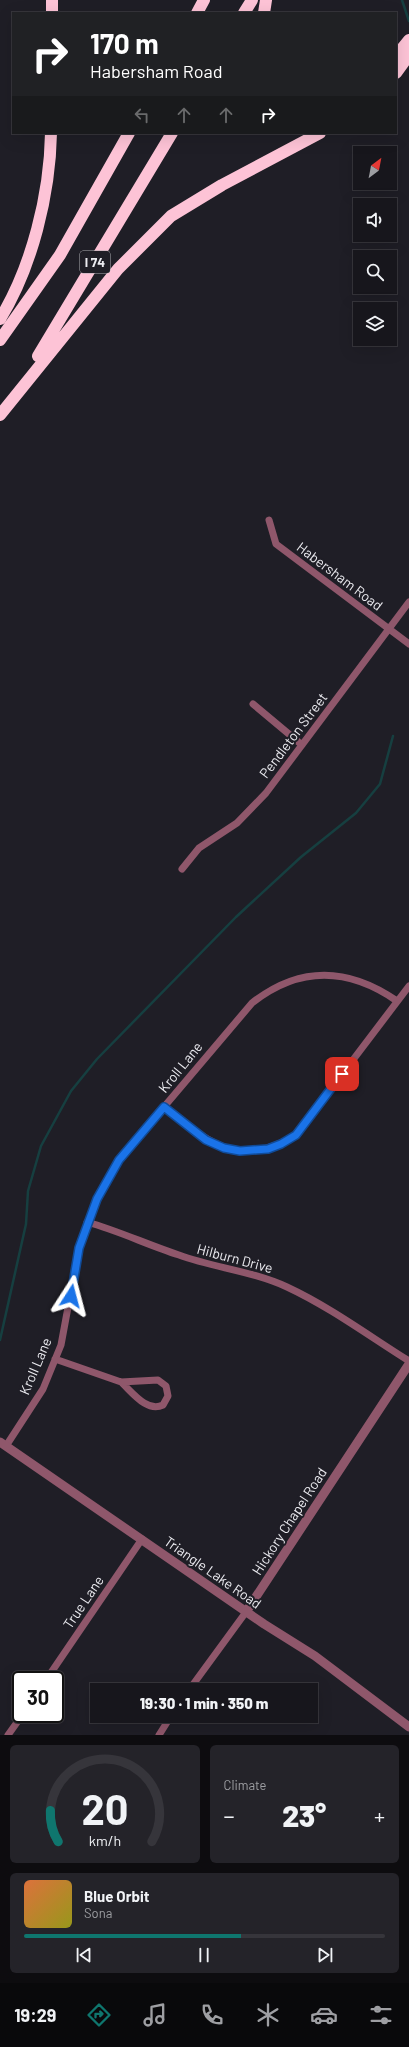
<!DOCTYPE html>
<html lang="en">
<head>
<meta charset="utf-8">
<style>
  :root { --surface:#17161c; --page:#242329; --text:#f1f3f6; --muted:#9e9fa3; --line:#36353b; --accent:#0f766e }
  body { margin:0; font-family:Barlow,sans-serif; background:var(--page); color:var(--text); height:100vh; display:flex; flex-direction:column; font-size:15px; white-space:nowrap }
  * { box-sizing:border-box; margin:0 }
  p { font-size:13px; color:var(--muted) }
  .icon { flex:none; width:22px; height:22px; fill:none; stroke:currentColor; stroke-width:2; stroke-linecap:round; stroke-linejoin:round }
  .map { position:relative; height:1735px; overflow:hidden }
  .drawer { display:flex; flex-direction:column; gap:10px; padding:10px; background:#0d0c0f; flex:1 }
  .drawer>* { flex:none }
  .guide { position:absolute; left:12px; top:12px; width:385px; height:122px; border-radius:0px; box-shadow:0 4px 16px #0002,0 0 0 1px var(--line); background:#202124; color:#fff; overflow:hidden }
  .needle { width:26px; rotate:32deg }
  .tools { position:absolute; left:353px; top:146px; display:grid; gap:8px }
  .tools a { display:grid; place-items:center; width:44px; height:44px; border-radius:0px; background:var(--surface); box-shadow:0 4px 16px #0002,0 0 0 1px var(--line); font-size:20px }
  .speed { position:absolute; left:12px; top:1671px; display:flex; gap:8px; font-size:20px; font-weight:700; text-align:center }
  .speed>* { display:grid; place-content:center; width:52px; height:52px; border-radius:50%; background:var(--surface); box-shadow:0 4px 16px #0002,0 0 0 1px var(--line); line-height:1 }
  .speed .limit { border:2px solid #111; border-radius:6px; background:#fff; color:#111 }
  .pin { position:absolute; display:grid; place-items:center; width:34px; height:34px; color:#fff; margin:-17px; border-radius:8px; box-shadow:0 2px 6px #0006 }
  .me { position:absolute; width:44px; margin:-22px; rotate:9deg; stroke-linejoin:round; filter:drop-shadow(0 0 3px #0008) }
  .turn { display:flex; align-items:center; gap:14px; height:84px; padding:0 12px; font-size:18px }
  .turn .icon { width:52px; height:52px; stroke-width:2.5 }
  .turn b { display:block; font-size:28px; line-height:34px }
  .lanes { display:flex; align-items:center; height:38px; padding:0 12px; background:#0003; justify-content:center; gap:20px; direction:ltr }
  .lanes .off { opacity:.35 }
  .big { font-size:30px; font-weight:800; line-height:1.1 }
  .drawer .card { flex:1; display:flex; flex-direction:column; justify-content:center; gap:6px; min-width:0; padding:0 14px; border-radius:6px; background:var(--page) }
  .drawer .dial { align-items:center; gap:0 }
  .dial svg { height:104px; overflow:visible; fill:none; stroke:var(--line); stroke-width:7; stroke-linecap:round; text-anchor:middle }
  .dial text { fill:var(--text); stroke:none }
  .song { display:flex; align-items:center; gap:12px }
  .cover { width:48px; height:48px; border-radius:6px; background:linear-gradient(135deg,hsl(20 70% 55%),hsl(60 70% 35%)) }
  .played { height:4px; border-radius:2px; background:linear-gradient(90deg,var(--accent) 60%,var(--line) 60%) }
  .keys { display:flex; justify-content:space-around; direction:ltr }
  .heat { display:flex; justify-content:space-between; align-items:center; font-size:22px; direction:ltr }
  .drawer .tiles { flex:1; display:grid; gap:10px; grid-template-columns:1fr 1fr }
  .card:last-child { grid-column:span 2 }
  .trip { position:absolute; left:90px; top:1683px; width:228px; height:40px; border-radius:0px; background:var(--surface); box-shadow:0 4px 16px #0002,0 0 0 1px var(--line); font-weight:800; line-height:40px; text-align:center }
  .dock { display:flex; height:64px; justify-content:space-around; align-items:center; background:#09090b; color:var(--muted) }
  .dock .icon { width:28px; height:28px }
  .dock .active { color:var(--accent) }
  .dock b { font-size:18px; color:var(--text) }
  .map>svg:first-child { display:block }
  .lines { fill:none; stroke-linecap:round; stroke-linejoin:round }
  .stream { stroke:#163f40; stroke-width:2.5 }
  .minor { stroke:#8f576b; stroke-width:7 }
  .tertiary { stroke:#8f576b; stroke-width:9 }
  .motorway { stroke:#fdc3d6; stroke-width:12 }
  .route-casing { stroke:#114b97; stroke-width:10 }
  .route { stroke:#1a73e8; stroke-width:7 }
  .labels { text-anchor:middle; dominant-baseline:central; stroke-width:4; stroke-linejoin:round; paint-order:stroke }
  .shield { fill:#1f1e26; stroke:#aeaeb3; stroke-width:1 }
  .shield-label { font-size:13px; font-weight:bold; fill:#ebebf0 }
  .street-label { font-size:14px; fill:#ebebf0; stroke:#1f1e26 }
</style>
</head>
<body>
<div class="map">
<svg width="409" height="1735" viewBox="0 0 409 1735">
  <rect width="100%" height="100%" fill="#1f1e26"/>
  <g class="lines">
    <path class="stream" d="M402,0l7,21
      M0,1340l26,-116 2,-33 13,-45 30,-55 26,-32 139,-142 65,-60 55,-44 24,-29 13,-48"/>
    <path class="minor" d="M269,520l7,24 133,100
      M253,704l49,41
      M182,869l17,-21 38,-25 29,-30 143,-191
      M164,1107c46,36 74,63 132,28l113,-149
      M87,1222c32,9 61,23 92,33 36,13 73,16 108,32 43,20 82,49 122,74
      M55,1359l66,23 37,-2 8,6 2,10 -5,9c-16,8 -31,-13 -42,-23
      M6,1446l37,-57 18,-44 18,-97 18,-49 22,-39 133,-157c47,-37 96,-36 145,-2
      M46,1680l96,-141
      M189,1690l57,-78
      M8,1735l15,-21
      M159,1735l12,-19"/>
    <path class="tertiary" d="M0,1442l264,182 51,32 94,71
      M246,1612l163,-248"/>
    <path class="motorway" d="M52,13v-13
      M197,13l7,-13
      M244,13l8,-13
      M264,13l2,-13
      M396,56l13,-16
      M396,73l13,-18
      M0,319c32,-52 50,-125 51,-186
      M0,340l60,-85 69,-122
      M38,356l134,-223
      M0,415l118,-146 53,-53 51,-31 98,-52"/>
  </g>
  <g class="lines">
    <defs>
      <path id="route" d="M71,1296l8,-48 18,-49 22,-39 45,-53 42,33 18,8 16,3 28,-2 13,-5 15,-9 46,-61"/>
    </defs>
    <use href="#route" class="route-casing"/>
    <use href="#route" class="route"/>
  </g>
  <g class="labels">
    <rect class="shield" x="80" y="251" width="30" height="22" rx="3"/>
    <g class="shield-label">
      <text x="95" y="262">I 74</text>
    </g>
    <g class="street-label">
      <text transform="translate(340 576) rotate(37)">Habersham Road</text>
      <text transform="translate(293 735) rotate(-53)">Pendleton Street</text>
      <text transform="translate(180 1067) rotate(-51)">Kroll Lane</text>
      <text transform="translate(235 1258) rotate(15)">Hilburn Drive</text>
      <text transform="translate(35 1366) rotate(-67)">Kroll Lane</text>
      <text transform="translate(289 1521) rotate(-57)">Hickory Chapel Road</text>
      <text transform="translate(213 1572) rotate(35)">Triangle Lake Road</text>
      <text transform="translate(83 1602) rotate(-56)">True Lane</text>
    </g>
  </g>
</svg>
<div class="tools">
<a><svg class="needle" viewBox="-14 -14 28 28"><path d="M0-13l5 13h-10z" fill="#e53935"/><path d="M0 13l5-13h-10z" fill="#9e9fa3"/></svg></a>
<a><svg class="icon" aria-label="sound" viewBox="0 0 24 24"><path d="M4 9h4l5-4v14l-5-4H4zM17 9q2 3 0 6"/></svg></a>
<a><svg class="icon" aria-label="search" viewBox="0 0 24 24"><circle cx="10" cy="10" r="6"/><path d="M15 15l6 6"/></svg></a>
<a><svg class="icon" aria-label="layers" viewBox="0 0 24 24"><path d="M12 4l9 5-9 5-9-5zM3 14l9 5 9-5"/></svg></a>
</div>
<div class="speed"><div class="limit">30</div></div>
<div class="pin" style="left:342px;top:1074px;background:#d93025"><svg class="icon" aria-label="arrive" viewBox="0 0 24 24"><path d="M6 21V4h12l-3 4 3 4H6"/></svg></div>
<svg class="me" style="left:71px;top:1296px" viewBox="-20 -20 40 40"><path d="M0-17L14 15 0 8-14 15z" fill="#1a73e8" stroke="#fff" stroke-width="4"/></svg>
<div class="trip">19:30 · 1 min · 350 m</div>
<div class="guide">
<div class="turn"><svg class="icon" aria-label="right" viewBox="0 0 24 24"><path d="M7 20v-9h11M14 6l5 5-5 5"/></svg><div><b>170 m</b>Habersham Road</div></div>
<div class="lanes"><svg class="icon off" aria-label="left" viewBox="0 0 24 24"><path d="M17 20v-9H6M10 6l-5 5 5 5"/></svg><svg class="icon off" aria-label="ahead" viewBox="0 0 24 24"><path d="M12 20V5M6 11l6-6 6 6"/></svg><svg class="icon off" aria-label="ahead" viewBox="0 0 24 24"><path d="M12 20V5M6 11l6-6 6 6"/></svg><svg class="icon" aria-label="right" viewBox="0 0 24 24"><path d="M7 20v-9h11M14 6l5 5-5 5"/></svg></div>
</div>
</div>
<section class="drawer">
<div class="tiles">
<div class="card dial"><svg viewBox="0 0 100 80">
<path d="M14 69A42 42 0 1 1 86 69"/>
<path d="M14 69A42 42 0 0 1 8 45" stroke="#0f766e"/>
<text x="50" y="56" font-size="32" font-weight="700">20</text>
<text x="50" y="72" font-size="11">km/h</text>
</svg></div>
<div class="card"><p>Climate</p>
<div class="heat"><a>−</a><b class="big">23°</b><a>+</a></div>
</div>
<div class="card">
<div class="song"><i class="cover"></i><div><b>Blue Orbit</b><p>Sona</p></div></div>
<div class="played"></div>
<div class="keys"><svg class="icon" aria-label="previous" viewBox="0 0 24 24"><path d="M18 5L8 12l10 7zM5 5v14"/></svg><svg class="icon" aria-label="pause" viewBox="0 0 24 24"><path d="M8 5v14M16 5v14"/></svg><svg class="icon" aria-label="next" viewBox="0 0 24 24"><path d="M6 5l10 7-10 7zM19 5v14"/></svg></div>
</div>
</div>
</section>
<nav class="dock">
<b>19:29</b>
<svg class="icon active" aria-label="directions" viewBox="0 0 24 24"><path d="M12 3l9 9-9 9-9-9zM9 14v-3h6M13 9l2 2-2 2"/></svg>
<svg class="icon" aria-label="music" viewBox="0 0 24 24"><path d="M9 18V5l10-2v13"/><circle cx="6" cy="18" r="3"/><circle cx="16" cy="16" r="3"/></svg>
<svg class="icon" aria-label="phone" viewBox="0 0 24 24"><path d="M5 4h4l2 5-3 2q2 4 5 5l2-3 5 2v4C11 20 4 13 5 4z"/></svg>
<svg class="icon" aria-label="climate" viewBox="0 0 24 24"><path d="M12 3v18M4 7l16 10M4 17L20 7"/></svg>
<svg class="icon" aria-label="car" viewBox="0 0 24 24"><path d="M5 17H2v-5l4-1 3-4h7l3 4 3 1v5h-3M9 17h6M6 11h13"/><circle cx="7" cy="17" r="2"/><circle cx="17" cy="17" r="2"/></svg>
<svg class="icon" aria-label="filters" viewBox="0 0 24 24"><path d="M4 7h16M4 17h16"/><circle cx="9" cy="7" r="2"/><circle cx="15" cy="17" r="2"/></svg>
</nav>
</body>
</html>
